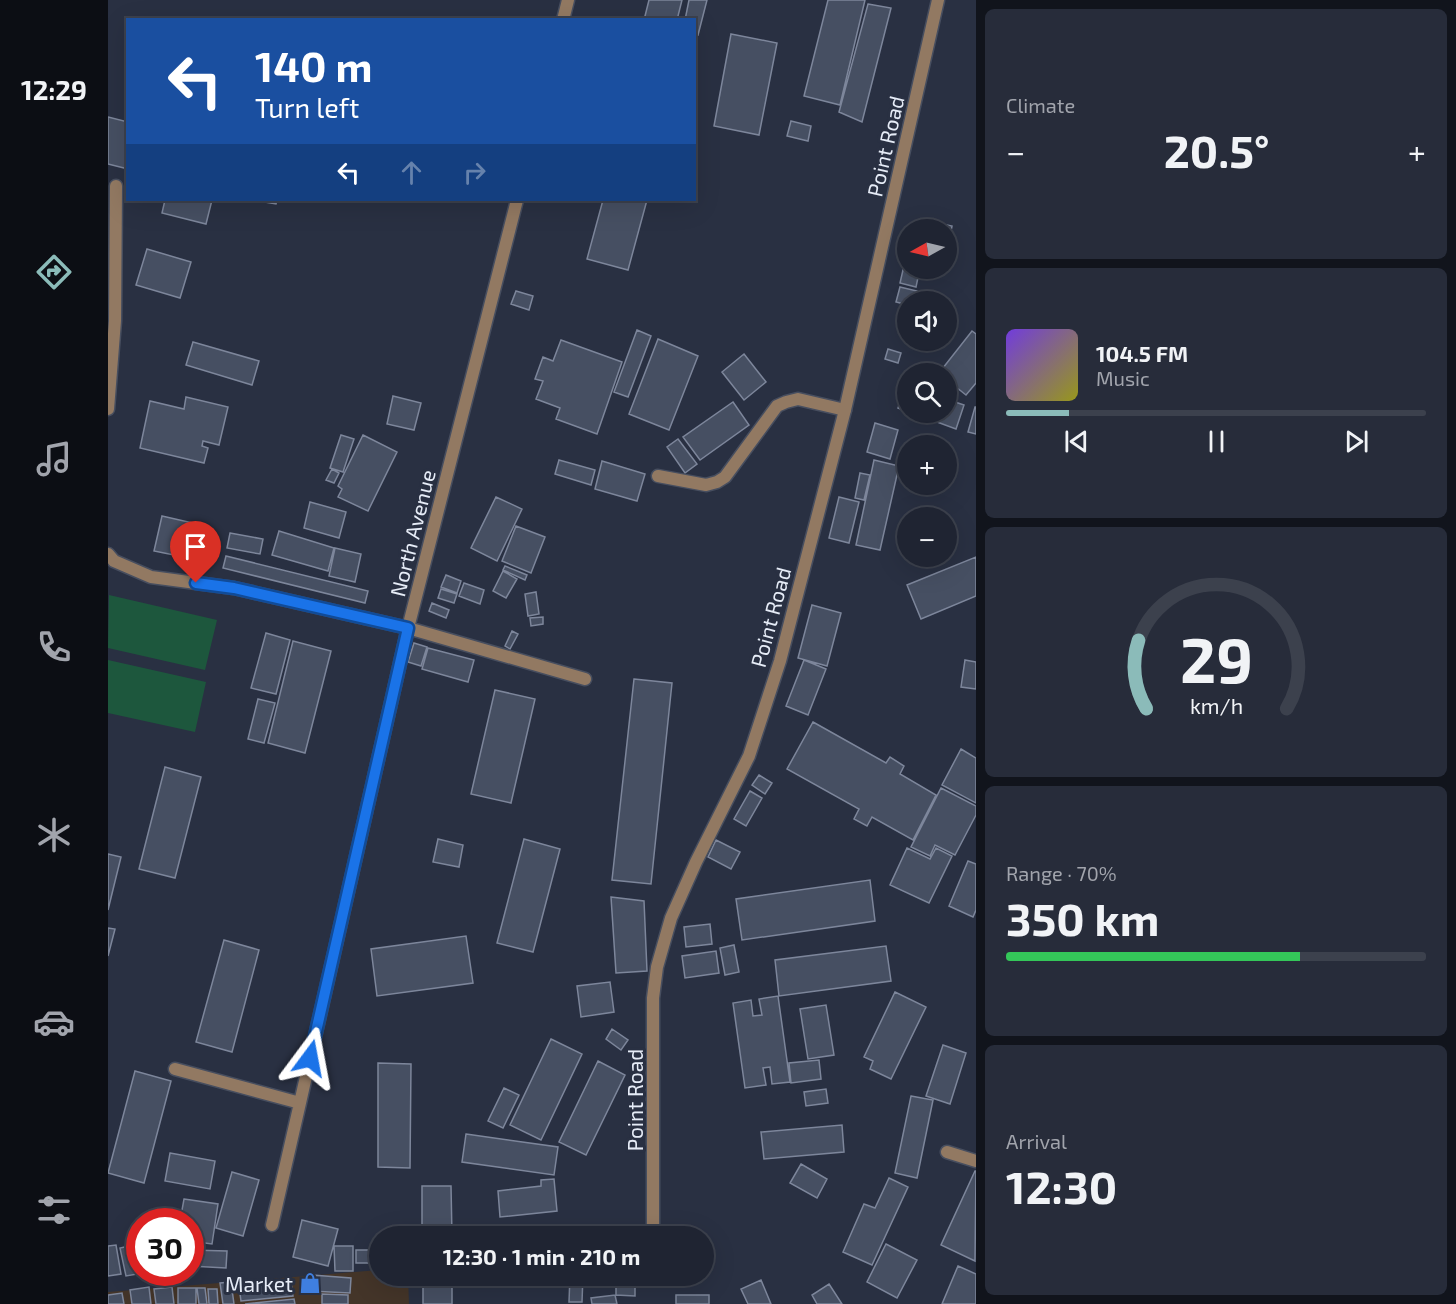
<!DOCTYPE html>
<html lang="en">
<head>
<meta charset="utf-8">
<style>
  :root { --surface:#1f2432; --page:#272c3a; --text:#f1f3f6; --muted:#a1a4ac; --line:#3c414d; --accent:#8bbbb9 }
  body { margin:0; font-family:"Exo 2",sans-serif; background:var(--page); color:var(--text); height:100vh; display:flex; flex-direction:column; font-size:22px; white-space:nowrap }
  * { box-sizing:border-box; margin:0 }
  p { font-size:20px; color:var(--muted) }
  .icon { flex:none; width:33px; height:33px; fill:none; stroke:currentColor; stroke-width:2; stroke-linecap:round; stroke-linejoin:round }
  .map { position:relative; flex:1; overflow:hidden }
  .drawer { display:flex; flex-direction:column; gap:9px; padding:9px; background:#11141c; width:480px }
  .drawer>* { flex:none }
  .hud { position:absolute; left:18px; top:18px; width:570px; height:183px; border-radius:0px; box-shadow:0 6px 24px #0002,0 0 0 2px var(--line); background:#1a4fa0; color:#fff; overflow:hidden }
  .needle { width:39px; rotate:262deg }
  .fabs { position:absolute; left:789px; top:219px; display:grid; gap:12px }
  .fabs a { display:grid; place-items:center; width:60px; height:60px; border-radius:50%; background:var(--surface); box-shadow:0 6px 24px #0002,0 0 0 2px var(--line); font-size:30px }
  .speed { position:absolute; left:18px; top:1208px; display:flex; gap:12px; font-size:30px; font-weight:700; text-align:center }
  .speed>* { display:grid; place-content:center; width:78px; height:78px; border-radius:50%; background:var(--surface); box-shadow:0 6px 24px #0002,0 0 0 2px var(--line); line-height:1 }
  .speed .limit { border:9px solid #d22; background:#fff; color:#111 }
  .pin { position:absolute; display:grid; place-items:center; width:51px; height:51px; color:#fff; margin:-62px -26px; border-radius:50% 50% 50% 0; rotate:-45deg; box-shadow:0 0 6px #0007 }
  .pin .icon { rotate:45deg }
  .me { position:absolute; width:66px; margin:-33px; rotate:13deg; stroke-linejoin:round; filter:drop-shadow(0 0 4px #0008) }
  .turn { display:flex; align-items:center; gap:21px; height:126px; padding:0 30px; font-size:27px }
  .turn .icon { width:78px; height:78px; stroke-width:2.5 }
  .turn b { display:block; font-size:42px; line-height:51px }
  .lanes { display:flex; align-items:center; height:57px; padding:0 30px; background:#0003; justify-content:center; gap:30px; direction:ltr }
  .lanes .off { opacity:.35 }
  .big { font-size:45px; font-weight:700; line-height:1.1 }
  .drawer .card { flex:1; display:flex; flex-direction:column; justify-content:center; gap:9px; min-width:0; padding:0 21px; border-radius:9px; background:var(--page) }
  .drawer .dial { align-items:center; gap:0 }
  .dial svg { height:156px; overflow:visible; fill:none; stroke:var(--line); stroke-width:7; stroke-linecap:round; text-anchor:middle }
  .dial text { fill:var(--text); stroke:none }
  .song { display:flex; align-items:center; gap:18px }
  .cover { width:72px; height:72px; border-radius:9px; background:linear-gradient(135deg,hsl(260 70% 55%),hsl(60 70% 35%)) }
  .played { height:6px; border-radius:3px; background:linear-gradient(90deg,var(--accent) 15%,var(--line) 15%) }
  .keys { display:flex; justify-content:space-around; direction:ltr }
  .heat { display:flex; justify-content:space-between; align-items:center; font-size:33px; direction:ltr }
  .charge { height:9px; border-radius:4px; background:linear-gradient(90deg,#34c759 70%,var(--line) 0) }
  .trip { position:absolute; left:261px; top:1226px; width:345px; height:60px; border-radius:30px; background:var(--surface); box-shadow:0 6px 24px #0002,0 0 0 2px var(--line); font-weight:700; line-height:60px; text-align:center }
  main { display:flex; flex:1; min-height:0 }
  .menu { display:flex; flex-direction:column; width:108px; justify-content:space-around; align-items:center; background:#0c0e14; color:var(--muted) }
  .menu .icon { width:42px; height:42px }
  .menu .selected { color:var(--accent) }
  .menu b { font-size:27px; color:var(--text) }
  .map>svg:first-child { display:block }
  .commercial { fill:#443529 }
  .green { fill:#1d573d }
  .building { fill:#464f62; stroke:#7d869b; stroke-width:1.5 }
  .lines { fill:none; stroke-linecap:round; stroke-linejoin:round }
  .lane-casing { stroke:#474e5f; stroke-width:15 }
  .street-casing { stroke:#474e5f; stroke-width:15 }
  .lane { stroke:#927962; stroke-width:12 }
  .street { stroke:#927962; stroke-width:12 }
  .route-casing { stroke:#114b97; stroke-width:15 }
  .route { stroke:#1a73e8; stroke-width:10 }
  .labels { text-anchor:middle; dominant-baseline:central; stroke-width:6; stroke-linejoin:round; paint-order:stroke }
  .street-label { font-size:21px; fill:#e6ecf7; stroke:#293042 }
  .poi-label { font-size:21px; fill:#e6ecf7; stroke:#293042; text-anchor:end }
</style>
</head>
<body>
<main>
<nav class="menu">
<b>12:29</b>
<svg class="icon selected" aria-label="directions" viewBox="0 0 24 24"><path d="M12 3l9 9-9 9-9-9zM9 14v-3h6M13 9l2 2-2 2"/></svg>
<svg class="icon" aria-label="music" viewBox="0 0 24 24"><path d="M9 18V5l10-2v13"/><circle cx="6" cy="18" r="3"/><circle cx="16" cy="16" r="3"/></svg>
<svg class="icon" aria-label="phone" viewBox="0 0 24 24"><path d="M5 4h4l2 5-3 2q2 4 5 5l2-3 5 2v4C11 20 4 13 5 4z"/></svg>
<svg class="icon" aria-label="climate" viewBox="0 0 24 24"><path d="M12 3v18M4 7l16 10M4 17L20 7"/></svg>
<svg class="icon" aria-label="car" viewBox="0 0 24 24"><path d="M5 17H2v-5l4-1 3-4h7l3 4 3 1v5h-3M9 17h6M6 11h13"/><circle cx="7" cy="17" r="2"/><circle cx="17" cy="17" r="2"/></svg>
<svg class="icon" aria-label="filters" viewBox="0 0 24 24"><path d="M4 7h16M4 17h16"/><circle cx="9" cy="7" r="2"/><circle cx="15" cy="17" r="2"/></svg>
</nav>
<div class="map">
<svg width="868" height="1304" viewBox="0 0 868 1304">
  <rect width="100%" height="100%" fill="#293042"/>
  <path class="commercial" d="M271,1270l1,5h28l1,29h-301v-12z"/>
  <path class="green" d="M1,595l108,25 -12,50 -97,-22z
    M0,660l98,22 -11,50 -87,-19z"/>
  <path class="building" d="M541,0h33l-5,20h-33z
    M581,0h18l-9,35 -4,-1v-14h-9z
    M720,0h37l-25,105 -36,-9z
    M760,4l23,4 -29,114 -23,-10z
    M623,34l46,9 -18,92 -45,-9z
    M0,117l20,5v47l-20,-5z
    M683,121l20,5 -3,15 -21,-5z
    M57,200h47l-6,24 -44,-11z
    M144,200h25l-1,4z
    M495,200h44l-19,70 -41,-11z
    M829,223l15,3 -3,15 -3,-1v-10h-11z
    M796,229l4,1v24l-8,-2z
    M39,249l44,13 -11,36 -44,-13z
    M798,257h2v11h12l-4,19 -16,-4z
    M792,287l17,4 -2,11h-7v3l-12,-3z
    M408,291l17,5 -4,14 -18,-6z
    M529,330l14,6 -23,61 -14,-5z
    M864,331l4,3v49l-10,12 -20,-16v-5l-7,-1z
    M550,339l40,17 -29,74 -40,-16z
    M453,340l61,22 -25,72 -41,-15 4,-11 -24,-9 7,-18 -8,-2 8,-22 10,4z
    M85,342l66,19 -7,24 -66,-20z
    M780,349l13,4 -3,10 -13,-4z
    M636,354l22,28 -22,18 -22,-28z
    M799,384h1v28l-10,-4z
    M285,396l28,7 -7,27 -27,-6z
    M78,397l42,10 -9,38 -16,-4 -1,5 6,2 -4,15 -64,-15 10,-47 34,8z
    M838,399l18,6 -8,24 -46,-17h36z
    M625,402l16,23 -49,35 -17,-23z
    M867,407h1v27l-8,-2z
    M767,423l23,7 -8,29 -23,-7z
    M233,435l13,4 -11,33 -13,-4z
    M255,435l34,17 -29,59 -30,-14 4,-8 -4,-3z
    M570,439l19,25 -12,9 -18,-26z
    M451,460l36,10 -4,15 -36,-11z
    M766,460l25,6 -19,84 -24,-5z
    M494,461l43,13 -8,27 -42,-12z
    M224,469l7,4 -5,10 -8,-3z
    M752,473l10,2 -6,25 -9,-2z
    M388,497l26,12 -25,52 -26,-13z
    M731,497l20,5 -10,41 -20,-5z
    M202,502l36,10 -7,26 -35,-10z
    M54,516l44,10 -7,34 -45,-9z
    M408,526l29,11 -14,36 -29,-12z
    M171,531l55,17 -6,23 -56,-16z
    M122,533l33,6 -3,15 -33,-6z
    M227,548l26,6 -6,28 -26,-6z
    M118,556l142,35 -3,12 -142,-35z
    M868,557v39l-55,23 -14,-34z
    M397,566l22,9 -2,5 -22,-10z
    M395,571l14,8 -11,19 -13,-7z
    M338,575l15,6 -4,12 -16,-6z
    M356,583l20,7 -4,14 -21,-8z
    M333,589l16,5 -3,9 -16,-5z
    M428,592l3,22 -11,2 -3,-22z
    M324,603l17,7 -3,8 -17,-7z
    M704,605l29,8 -14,53 -29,-8z
    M435,617v7l-12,2 -1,-8z
    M404,631l6,3 -8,15 -5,-3z
    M158,633l24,7 -14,54 -25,-6z
    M185,641l38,10 -26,102 -37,-10z
    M306,643l13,4 -6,19 -13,-4z
    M320,648l46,12 -6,22 -46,-13z
    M696,660l22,9 -18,46 -22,-9z
    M857,660l11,2v27l-15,-2z
    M526,679l38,4 -21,201 -39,-4z
    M387,690l40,9 -24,104 -40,-9z
    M150,699l17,4 -11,40 -16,-4z
    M705,722l73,41 4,-6 14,9 -4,8 36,21 -23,45 -41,-23 -5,9 -13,-7 5,-10 -72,-40z
    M853,749l15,9v45l-34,-18z
    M57,767l36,10 -26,101 -36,-9z
    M651,775l13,8 -7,11 -13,-9z
    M833,788l35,18v9l-21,40 -20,-10 -5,11 -19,-9z
    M642,791l12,7 -16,28 -12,-7z
    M330,839l25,6 -4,22 -26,-5z
    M416,839l36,10 -27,103 -36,-9z
    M608,840l24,12 -9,17 -23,-12z
    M799,848l23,11 6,-11 16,8 -23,47 -39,-18z
    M0,854l13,3 -13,53z
    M860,861l8,3v46l-3,7 -24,-11z
    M762,880l5,41 -133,19 -6,-41z
    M503,897l33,4 3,70 -31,2z
    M602,924l2,20 -26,3 -2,-20z
    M0,928l7,1 -7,27z
    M358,936l7,47 -96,13 -6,-47z
    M116,940l35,10 -27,102 -36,-10z
    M626,945l5,27 -14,3 -5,-27z
    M778,946l5,35 -112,15 -4,-36z
    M608,951l3,22 -34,5 -3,-22z
    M502,982l4,30 -33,5 -4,-31z
    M787,992l31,15 -35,72 -21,-10 3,-8 -9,-4z
    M670,996l12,86 -18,2 -2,-17 -7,1 3,17 -21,3 -12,-85 18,-3 2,16 9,-1 -3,-16z
    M718,1005l8,50 -26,4 -8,-50z
    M504,1029l16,11 -7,10 -15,-11z
    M443,1039l31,15 -41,86 -31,-15z
    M835,1045l23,8 -16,51 -24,-8z
    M711,1060l2,19 -30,4 -2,-20z
    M490,1061l27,14 -39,80 -27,-13z
    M270,1063l33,1 -1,104 -32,-1z
    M27,1071l36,10 -27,102 -36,-10z
    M396,1088l15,7 -16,33 -15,-7z
    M718,1089l2,14 -22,3 -2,-14z
    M803,1096l22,4 -16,78 -22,-5z
    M734,1125l2,27 -80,7 -3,-27z
    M358,1134l92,13 -4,28 -92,-13z
    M62,1153l45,8 -5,28 -45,-8z
    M693,1164l26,15 -10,19 -27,-15z
    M867,1171h1l-1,90 -34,-16z
    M124,1172l27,8 -16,56 -27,-8z
    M781,1178l19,9 -36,78 -29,-13 21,-48 11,4z
    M446,1179l3,32 -57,6 -2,-26 43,-5v-6z
    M314,1186h29l1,50h-30z
    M76,1199l34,5 -6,40 -22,-3v-20h-10z
    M194,1220l36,9 -10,37 -35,-9z
    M30,1244l2,10v18l3,1 -17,3 -6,-28z
    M778,1244l31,16 -20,38 -30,-16z
    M8,1245l5,29 -13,2v-30z
    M226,1246h19v25h-18z
    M82,1250l37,1 -1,17 -36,-2z
    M248,1250h16v13h-16z
    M850,1266l18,8v30h-34z
    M204,1275l39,3 -1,15 -40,-2z
    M315,1275h29v29h-29z
    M462,1275h13l-1,27h-13z
    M508,1275h19v21l-19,-1z
    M557,1275h20v4h-20z
    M653,1280l10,24h-23l-7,-15z
    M123,1282l3,22h-11l-3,-21z
    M183,1282l2,14 -52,5 -2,-14z
    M721,1284l13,20h-25l-5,-9z
    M41,1287l2,17h-19l-2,-14z
    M64,1287l2,17h-18l-2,-15z
    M70,1288h18v16h-18z
    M89,1288h8l2,16h-8z
    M100,1289h9l1,15h-9z
    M14,1293l2,11h-16v-9z
    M214,1294l26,1v9h-26z
    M507,1295l2,9h-25l-1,-6z
    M568,1295h33v9h-33z
    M186,1299l1,5h-50z"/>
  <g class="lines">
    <defs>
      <path id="lane" d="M550,476l48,9 11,-3 8,-5 52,-71 9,-4 12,-3 47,11
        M839,1152l29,9"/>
      <path id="street" d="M455,20l5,-20
        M0,409l7,-88 1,-135
        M0,554l6,7 37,16 83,11 139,32 35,8 177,51
        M67,1069l125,34 108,-475 109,-428
        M164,1225l28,-122
        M545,1236v-238l4,-31 14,-49 25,-56 53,-106 31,-95 65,-251 93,-410"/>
    </defs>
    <use href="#lane" class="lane-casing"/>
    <use href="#street" class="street-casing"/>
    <use href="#lane" class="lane"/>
    <use href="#street" class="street"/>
  </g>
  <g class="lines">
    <defs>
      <path id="route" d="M88,583l38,5 174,40 -98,430"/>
    </defs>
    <use href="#route" class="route-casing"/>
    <use href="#route" class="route"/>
  </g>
  <defs>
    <symbol id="shop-bare" viewBox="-9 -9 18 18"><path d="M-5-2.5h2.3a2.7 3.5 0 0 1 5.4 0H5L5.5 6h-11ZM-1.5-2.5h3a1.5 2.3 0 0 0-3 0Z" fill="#3f7fe0" stroke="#293042" stroke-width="2.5" paint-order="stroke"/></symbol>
  </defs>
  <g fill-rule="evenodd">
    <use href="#shop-bare" x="187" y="1268" width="30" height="30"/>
  </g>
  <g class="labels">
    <g class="street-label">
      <text transform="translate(777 146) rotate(-77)">Point Road</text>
      <text transform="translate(304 533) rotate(-76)">North Avenue</text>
      <text transform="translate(662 617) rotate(-75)">Point Road</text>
      <text transform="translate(526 1100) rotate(-90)">Point Road</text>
    </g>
    <g class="poi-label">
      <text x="185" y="1283">Market</text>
    </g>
  </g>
</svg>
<div class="fabs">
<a><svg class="needle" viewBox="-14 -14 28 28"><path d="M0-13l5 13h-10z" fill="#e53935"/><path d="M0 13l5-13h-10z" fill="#a1a4ac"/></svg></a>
<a><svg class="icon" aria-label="sound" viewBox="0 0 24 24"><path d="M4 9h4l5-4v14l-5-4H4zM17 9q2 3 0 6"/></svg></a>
<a><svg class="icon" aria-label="search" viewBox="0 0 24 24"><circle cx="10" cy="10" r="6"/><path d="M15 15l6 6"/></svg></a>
<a>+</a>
<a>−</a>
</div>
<div class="speed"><div class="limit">30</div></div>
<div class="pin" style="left:88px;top:583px;background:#d93025"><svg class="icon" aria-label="arrive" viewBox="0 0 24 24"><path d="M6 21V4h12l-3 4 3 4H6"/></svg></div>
<svg class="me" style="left:202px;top:1058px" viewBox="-20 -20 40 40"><path d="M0-17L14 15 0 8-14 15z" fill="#1a73e8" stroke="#fff" stroke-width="4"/></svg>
<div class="trip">12:30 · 1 min · 210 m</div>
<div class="hud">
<div class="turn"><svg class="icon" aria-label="left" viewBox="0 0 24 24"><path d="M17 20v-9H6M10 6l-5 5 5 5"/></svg><div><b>140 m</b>Turn left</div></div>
<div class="lanes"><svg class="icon" aria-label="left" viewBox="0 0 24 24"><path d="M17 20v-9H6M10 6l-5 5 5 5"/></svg><svg class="icon off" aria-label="ahead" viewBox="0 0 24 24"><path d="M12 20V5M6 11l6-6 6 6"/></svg><svg class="icon off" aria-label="right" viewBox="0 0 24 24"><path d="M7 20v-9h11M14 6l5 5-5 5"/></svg></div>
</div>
</div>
<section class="drawer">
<div class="card"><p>Climate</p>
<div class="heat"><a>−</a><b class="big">20.5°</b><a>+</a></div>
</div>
<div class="card">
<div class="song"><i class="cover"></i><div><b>104.5 FM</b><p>Music</p></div></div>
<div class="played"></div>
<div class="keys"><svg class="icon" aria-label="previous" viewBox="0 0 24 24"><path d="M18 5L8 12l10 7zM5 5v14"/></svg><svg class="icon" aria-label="pause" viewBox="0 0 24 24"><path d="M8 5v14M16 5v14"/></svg><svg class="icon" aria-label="next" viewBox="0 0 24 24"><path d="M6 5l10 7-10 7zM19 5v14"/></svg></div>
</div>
<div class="card dial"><svg viewBox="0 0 100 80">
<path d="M14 69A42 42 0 1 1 86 69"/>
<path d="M14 69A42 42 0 0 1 10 34" stroke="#8bbbb9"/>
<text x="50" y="56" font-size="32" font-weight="700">29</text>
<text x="50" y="72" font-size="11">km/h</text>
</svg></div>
<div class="card"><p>Range · 70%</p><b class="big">350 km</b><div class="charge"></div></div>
<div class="card"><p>Arrival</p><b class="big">12:30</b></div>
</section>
</main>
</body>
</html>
